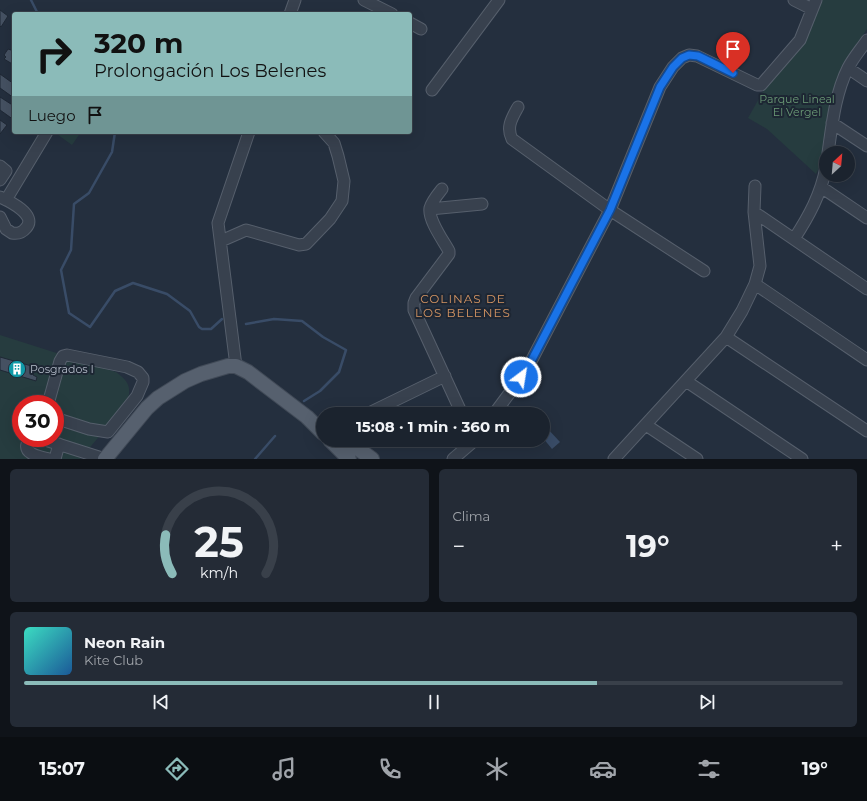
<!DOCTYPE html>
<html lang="es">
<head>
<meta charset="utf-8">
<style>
  :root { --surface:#1b232e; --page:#242b36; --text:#f1f3f6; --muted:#a0a4aa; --line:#39404a; --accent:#8bbbb9 }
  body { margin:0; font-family:Montserrat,sans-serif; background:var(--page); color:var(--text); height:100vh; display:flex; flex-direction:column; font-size:15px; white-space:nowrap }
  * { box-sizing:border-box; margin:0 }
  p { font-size:13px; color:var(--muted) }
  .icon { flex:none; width:22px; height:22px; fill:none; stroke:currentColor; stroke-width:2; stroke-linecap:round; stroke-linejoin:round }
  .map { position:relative; height:459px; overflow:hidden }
  .panel { display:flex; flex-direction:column; gap:10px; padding:10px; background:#0f1319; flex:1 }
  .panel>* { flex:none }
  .guide { position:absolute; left:12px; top:12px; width:400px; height:122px; border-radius:4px; box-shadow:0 4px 16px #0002,0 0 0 1px var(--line); background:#8bbbb9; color:#111; overflow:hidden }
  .needle { width:26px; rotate:26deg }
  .buttons { position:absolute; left:819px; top:146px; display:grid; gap:8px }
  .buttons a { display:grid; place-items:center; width:36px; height:36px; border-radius:50%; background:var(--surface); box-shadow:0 4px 16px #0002,0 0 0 1px var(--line); font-size:20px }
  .speed { position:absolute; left:12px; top:395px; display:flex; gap:8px; font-size:20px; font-weight:700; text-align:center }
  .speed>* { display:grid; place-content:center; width:52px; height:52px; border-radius:50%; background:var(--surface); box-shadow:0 4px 16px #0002,0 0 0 1px var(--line); line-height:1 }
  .speed .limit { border:6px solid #d22; background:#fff; color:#111 }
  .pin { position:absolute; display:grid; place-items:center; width:34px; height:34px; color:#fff; margin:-41px -17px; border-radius:50% 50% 50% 0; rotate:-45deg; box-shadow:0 0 4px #0007 }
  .pin .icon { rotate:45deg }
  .me { position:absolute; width:44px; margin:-22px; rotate:31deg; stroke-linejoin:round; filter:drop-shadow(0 0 3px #0008) }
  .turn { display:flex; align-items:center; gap:14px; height:84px; padding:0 16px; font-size:18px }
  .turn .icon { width:52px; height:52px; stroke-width:2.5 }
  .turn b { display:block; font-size:28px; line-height:34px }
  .then { display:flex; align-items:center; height:38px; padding:0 16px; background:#0003; gap:8px; font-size:15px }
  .big { font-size:30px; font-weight:700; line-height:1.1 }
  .panel .card { flex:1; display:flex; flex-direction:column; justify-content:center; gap:6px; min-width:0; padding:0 14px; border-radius:6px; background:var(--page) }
  .panel .dial { align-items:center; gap:0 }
  .dial svg { height:104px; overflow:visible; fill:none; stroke:var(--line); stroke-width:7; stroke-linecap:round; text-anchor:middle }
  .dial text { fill:var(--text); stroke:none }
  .song { display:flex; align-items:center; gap:12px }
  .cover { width:48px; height:48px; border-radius:6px; background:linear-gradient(135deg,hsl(170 70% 55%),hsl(210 70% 35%)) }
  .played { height:4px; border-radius:2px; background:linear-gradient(90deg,var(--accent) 70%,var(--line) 70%) }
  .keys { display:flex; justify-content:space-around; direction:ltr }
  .heat { display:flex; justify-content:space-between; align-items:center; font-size:22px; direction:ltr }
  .panel .tiles { flex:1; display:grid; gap:10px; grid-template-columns:1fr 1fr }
  .card:last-child { grid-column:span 2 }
  .trip { position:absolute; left:316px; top:407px; width:234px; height:40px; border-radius:20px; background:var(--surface); box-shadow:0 4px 16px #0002,0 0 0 1px var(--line); font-weight:700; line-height:40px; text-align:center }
  .tabs { display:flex; height:64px; justify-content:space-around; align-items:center; background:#0b0e12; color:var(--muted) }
  .tabs .icon { width:28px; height:28px }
  .tabs .selected { color:var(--accent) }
  .tabs b { font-size:18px; color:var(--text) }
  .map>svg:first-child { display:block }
  .green { fill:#263c3f; fill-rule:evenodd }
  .water { fill:#394c67 }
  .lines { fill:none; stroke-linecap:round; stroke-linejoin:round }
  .stream { stroke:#394c67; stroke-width:2.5 }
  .building { fill:#455162; stroke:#1f2835 }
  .minor-casing { stroke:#565f6c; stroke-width:13 }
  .major-casing { stroke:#414a57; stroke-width:16 }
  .minor { stroke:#38414e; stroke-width:11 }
  .major { stroke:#56606e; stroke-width:14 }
  .route-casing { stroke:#114b97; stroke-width:10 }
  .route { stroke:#1a73e8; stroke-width:7 }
  .labels { text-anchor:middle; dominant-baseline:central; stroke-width:4; stroke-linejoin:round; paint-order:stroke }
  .park-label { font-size:11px; fill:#6b9a76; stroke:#1d2633 }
  .poi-label { font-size:11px; fill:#b4bcc9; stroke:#1d2633; text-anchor:start }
  .neighbourhood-label { font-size:12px; letter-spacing:1px; fill:#d59563; stroke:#1d2633 }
</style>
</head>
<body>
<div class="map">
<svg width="867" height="459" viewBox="0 0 867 459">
  <rect width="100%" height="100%" fill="#242f3e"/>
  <path class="green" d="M822,0h45v29l-24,36 -23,101 -4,8 -49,-45 -19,-11 17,-30 51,-77z
    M54,132h27l-9,13z
    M0,335l116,37c14,10 16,17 10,33l-46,54h-80zM21,404h34v34h-34z"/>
  <path class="water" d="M547,428l13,14 -8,7 -9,-11v-8z"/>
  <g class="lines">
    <path class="stream" d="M31,0l7,14
      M115,132l-3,20 -23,41 -15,11 -3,46 -10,20 8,43 21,14 25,-36 18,-8 34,11 23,17 9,16 3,2h9l11,-10
      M246,324l28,-5 28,2 21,16 23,13 -7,22 -19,19 -16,10
      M255,459l20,-23"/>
  </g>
  <path class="building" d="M0,10l8,6 -7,11 -1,-1z
    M12,48l2,1v16l-10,-6 2,-2 -2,-2 4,-6 3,1z
    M0,74l14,10v14l-14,-10z
    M0,97l14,9v14l-14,-10z
    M0,120l7,5 -7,9z
    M0,357l35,10 -2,8 4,2 -1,4 -36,-11z"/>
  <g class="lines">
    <defs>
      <path id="minor" d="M364,0l28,14
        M794,0l18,9
        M290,14l5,-14
        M410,23l11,6
        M848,68l19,13
        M432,90l67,-90
        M518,107c-6,11 -12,20 -6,32l98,71 94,61
        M832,123l35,23
        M828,153c4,-28 7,-59 20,-85 5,-10 13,-19 19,-28
        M0,166l6,5 -6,9
        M821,187l46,31
        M442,189c-4,5 -10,12 -12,19 -2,12 13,32 19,43v3l-33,44 -2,5v7l48,104
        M0,197c9,4 38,18 26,31 -4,5 -8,6 -14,5l-6,-4 -6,-12
        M6,200l41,-68
        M430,209l52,-5
        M754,212l113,77
        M794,239c15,-23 27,-45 32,-72
        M221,241l25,-11 53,15 7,-1 24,-25 12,-18 2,-20 -6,-25 -4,-13 -10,-11
        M755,284l112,76
        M726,337l141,94
        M236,366l-18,-143 31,-91
        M686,381l116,78
        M48,404l12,-43 3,-5 4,-1 60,12 11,5 5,6v4l-6,14 -29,36 -19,-3 -34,-11
        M367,414l78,-38
        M494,414l32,-43 84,-161 50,-123 13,-20 9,-9 7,-3 8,1 60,29h4l39,-45 16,-40
        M646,425l51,34
        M33,438c-3,1 -5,3 -6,6 -3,11 15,13 22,15
        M39,438l66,21
        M55,459l4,-15
        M453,459l22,-19
        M614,459l112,-122 16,-26 13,-27 5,-18 -6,-54 1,-26"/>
      <path id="major" d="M330,440l19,19
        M346,440l26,19
        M105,459l42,-51 11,-10 27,-17 16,-7 27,-8h8l12,6 59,45 16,16"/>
    </defs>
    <use href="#minor" class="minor-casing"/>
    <use href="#major" class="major-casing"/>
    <use href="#minor" class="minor"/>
    <use href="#major" class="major"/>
  </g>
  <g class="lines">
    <defs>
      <path id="route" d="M521,377l5,-6 84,-161 50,-123 13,-20 9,-9 7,-3 9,1 35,17"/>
    </defs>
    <use href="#route" class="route-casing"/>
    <use href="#route" class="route"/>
  </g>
  <defs>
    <symbol id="building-disc" viewBox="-11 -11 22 22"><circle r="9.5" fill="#0f9aa8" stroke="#1d2633"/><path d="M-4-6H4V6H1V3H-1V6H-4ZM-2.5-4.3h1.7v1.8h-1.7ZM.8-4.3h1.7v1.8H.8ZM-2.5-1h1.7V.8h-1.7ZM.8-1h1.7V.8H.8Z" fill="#fff"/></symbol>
  </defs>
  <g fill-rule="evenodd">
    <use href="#building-disc" x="7" y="359" width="20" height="20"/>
  </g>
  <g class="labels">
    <g class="park-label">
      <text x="797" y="99">Parque Lineal<tspan x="797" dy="13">El Vergel</tspan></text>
    </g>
    <g class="poi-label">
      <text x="30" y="369">Posgrados I</text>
    </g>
    <g class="neighbourhood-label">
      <text x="463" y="298">COLINAS DE<tspan x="463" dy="14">LOS BELENES</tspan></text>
    </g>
  </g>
</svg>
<div class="buttons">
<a><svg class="needle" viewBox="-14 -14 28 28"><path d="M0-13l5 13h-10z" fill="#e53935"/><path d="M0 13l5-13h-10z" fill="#a0a4aa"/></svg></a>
</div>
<div class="speed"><div class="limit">30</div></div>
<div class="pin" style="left:733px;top:73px;background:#d93025"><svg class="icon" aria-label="arrive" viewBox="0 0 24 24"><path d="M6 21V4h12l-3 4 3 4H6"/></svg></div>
<svg class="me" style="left:521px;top:377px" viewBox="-20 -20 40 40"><circle r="17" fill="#1a73e8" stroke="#fff" stroke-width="3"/><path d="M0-11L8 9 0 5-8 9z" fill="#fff"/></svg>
<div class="trip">15:08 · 1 min · 360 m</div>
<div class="guide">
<div class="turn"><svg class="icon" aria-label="right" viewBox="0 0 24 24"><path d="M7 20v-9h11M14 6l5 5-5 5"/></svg><div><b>320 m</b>Prolongación Los Belenes</div></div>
<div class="then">Luego<svg class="icon" aria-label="arrive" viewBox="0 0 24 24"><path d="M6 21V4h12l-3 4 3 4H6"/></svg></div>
</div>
</div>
<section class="panel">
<div class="tiles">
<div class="card dial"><svg viewBox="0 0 100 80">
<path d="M14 69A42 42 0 1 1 86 69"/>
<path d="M14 69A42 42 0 0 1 9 39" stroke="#8bbbb9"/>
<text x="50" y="56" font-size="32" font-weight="700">25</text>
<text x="50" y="72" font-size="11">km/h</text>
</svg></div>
<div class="card"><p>Clima</p>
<div class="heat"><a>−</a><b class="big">19°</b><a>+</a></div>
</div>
<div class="card">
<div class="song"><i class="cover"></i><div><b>Neon Rain</b><p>Kite Club</p></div></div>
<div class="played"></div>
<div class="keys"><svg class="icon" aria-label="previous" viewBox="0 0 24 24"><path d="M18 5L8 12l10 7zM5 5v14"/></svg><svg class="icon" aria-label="pause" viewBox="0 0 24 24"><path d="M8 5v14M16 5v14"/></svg><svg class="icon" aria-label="next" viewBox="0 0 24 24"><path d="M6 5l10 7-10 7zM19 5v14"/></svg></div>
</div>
</div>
</section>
<nav class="tabs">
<b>15:07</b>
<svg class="icon selected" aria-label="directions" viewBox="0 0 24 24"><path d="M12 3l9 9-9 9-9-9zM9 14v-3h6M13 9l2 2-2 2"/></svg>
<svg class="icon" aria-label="music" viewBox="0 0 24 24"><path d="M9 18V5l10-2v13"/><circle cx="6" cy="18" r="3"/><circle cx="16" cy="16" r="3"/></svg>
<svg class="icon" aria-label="phone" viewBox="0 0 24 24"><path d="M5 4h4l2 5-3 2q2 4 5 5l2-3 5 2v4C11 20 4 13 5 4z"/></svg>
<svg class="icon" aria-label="climate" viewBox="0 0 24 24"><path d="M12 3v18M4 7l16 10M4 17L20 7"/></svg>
<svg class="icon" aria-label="car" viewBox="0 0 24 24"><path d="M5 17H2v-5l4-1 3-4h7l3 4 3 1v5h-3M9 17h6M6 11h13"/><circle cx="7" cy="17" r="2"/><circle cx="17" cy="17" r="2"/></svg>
<svg class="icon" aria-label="filters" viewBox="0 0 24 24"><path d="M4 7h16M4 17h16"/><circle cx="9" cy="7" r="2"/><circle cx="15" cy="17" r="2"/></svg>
<b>19°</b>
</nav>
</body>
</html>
